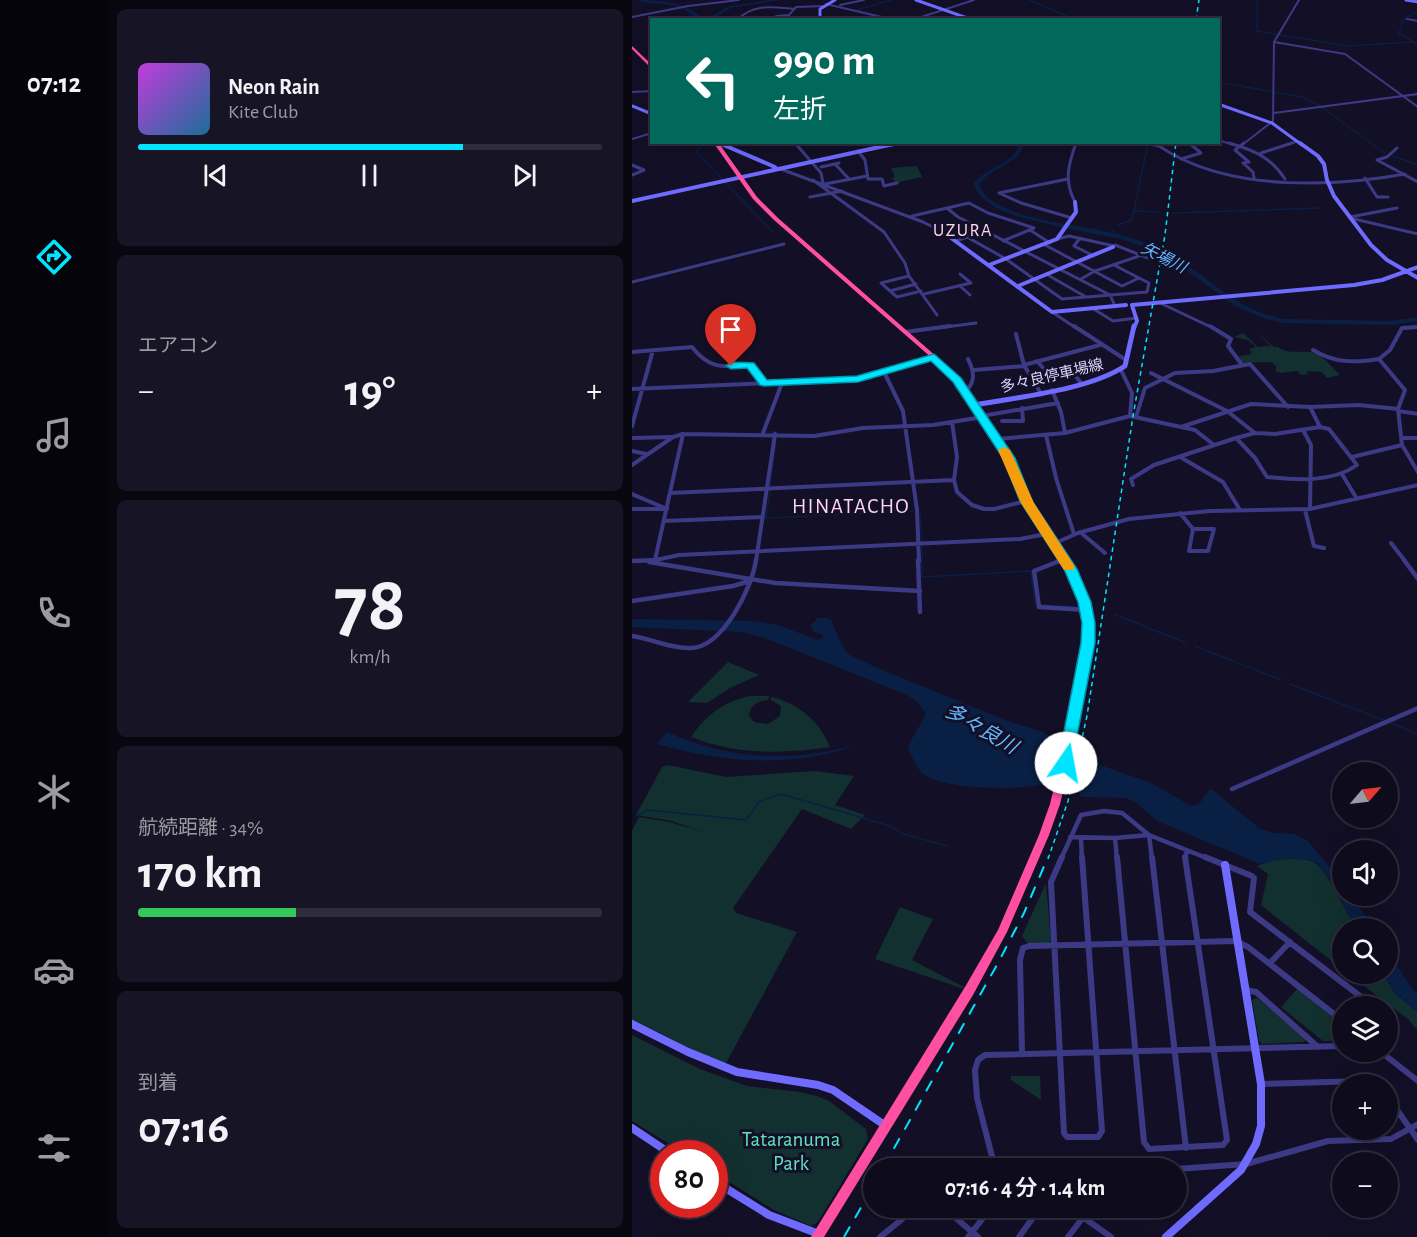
<!DOCTYPE html>
<html lang="ja">
<head>
<meta charset="utf-8">
<style>
  :root { --surface:#0e0b1c; --page:#171425; --text:#f1f3f6; --muted:#9b9ba3; --line:#2e2b3b; --accent:#00e5ff }
  body { margin:0; font-family:"Alegreya Sans","Noto Sans JP",sans-serif; background:var(--page); color:var(--text); height:100vh; display:flex; flex-direction:column; font-size:22px; white-space:nowrap }
  * { box-sizing:border-box; margin:0 }
  p { font-size:20px; color:var(--muted) }
  .icon { flex:none; width:33px; height:33px; fill:none; stroke:currentColor; stroke-width:2; stroke-linecap:round; stroke-linejoin:round }
  .map { position:relative; flex:1; overflow:hidden }
  .details { display:flex; flex-direction:column; gap:9px; padding:9px; background:#08060f; width:524px }
  .details>* { flex:none }
  .guide { position:absolute; left:18px; top:18px; width:570px; height:126px; border-radius:0px; box-shadow:0 6px 24px #0002,0 0 0 2px var(--line); background:#00695c; color:#fff; overflow:hidden }
  .needle { width:39px; rotate:62deg }
  .buttons { position:absolute; left:700px; top:762px; display:grid; gap:12px }
  .buttons a { display:grid; place-items:center; width:66px; height:66px; border-radius:50%; background:var(--surface); box-shadow:0 6px 24px #0002,0 0 0 2px var(--line); font-size:30px }
  .speed { position:absolute; left:18px; top:1140px; display:flex; gap:12px; font-size:30px; font-weight:700; text-align:center }
  .speed>* { display:grid; place-content:center; width:78px; height:78px; border-radius:50%; background:var(--surface); box-shadow:0 6px 24px #0002,0 0 0 2px var(--line); line-height:1 }
  .speed .limit { border:9px solid #d22; background:#fff; color:#111 }
  .pin { position:absolute; display:grid; place-items:center; width:51px; height:51px; color:#fff; margin:-62px -26px; border-radius:50% 50% 50% 0; rotate:-45deg; box-shadow:0 0 6px #0007 }
  .pin .icon { rotate:45deg }
  .me { position:absolute; width:66px; margin:-33px; rotate:12deg; stroke-linejoin:round; filter:drop-shadow(0 0 4px #0008) }
  .turn { display:flex; align-items:center; gap:21px; height:126px; padding:0 24px; font-size:27px }
  .turn .icon { width:78px; height:78px; stroke-width:2.5 }
  .turn b { display:block; font-size:42px; line-height:51px }
  .big { font-size:45px; font-weight:600; line-height:1.1 }
  .details .widget { flex:1; display:flex; flex-direction:column; justify-content:center; gap:9px; min-width:0; padding:0 21px; border-radius:9px; background:var(--page) }
  .details .dial { align-items:center; gap:0 }
  .dial b { font-size:78px; line-height:1 }
  .song { display:flex; align-items:center; gap:18px }
  .cover { width:72px; height:72px; border-radius:9px; background:linear-gradient(135deg,hsl(290 70% 55%),hsl(200 70% 35%)) }
  .played { height:6px; border-radius:3px; background:linear-gradient(90deg,var(--accent) 70%,var(--line) 70%) }
  .keys { display:flex; justify-content:space-around; direction:ltr }
  .heat { display:flex; justify-content:space-between; align-items:center; font-size:33px; direction:ltr }
  .charge { height:9px; border-radius:4px; background:linear-gradient(90deg,#34c759 34%,var(--line) 0) }
  .trip { position:absolute; left:231px; top:1158px; width:324px; height:60px; border-radius:30px; background:var(--surface); box-shadow:0 6px 24px #0002,0 0 0 2px var(--line); font-weight:600; line-height:60px; text-align:center }
  main { display:flex; flex:1; min-height:0 }
  .dock { display:flex; flex-direction:column; width:108px; justify-content:space-around; align-items:center; background:#06040b; color:var(--muted) }
  .dock .icon { width:42px; height:42px }
  .dock .active { color:var(--accent) }
  .dock b { font-size:27px; color:var(--text) }
  .map>svg:first-child { display:block }
  .green { fill:#12302f }
  .water { fill:#0a1f44 }
  .lines { fill:none; stroke-linecap:round; stroke-linejoin:round }
  .stream { stroke:#0a1f44; stroke-width:1.5 }
  .river { fill:#0a1f44; fill-rule:evenodd }
  .street-far4 { stroke:#3d3a85; stroke-width:2 }
  .street-far3 { stroke:#3d3a85; stroke-width:3 }
  .street-far2 { stroke:#3d3a85; stroke-width:4 }
  .street-far1 { stroke:#3d3a85; stroke-width:4.5 }
  .street { stroke:#3d3a85; stroke-width:6 }
  .secondary-far3 { stroke:#6f6bff; stroke-width:3 }
  .secondary-far2 { stroke:#6f6bff; stroke-width:4 }
  .secondary-far1 { stroke:#6f6bff; stroke-width:5 }
  .secondary { stroke:#6f6bff; stroke-width:8 }
  .highway { fill:#ff4fa3; fill-rule:evenodd }
  .rail-far1 { stroke:#00e5ff; stroke-width:1.5; stroke-dasharray:4.5 4; stroke-linecap:butt }
  .rail { stroke:#00e5ff; stroke-width:2; stroke-dasharray:12 10; stroke-linecap:butt }
  .route { fill:#00e5ff; stroke:#0095a6; stroke-width:1.5 }
  .slow { fill:#f59e0b }
  .labels { text-anchor:middle; dominant-baseline:central; stroke-width:6; stroke-linejoin:round; paint-order:stroke }
  .far-street-label { font-size:15px; fill:#d9d4ff; stroke:#130f26 }
  .far-water-label { font-size:16px; font-style:italic; fill:#62b6ff; stroke:#130f26 }
  .far-quarter-label { font-size:18px; letter-spacing:1.5px; fill:#ffd6f0; stroke:#130f26 }
  .water-label { font-size:20px; font-style:italic; fill:#62b6ff; stroke:#130f26 }
  .quarter-label { font-size:21px; letter-spacing:1.5px; fill:#ffd6f0; stroke:#130f26 }
  .near-park-label { font-size:21px; fill:#5fe0c0; stroke:#130f26 }
</style>
</head>
<body>
<main>
<nav class="dock">
<b>07:12</b>
<svg class="icon active" aria-label="directions" viewBox="0 0 24 24"><path d="M12 3l9 9-9 9-9-9zM9 14v-3h6M13 9l2 2-2 2"/></svg>
<svg class="icon" aria-label="music" viewBox="0 0 24 24"><path d="M9 18V5l10-2v13"/><circle cx="6" cy="18" r="3"/><circle cx="16" cy="16" r="3"/></svg>
<svg class="icon" aria-label="phone" viewBox="0 0 24 24"><path d="M5 4h4l2 5-3 2q2 4 5 5l2-3 5 2v4C11 20 4 13 5 4z"/></svg>
<svg class="icon" aria-label="climate" viewBox="0 0 24 24"><path d="M12 3v18M4 7l16 10M4 17L20 7"/></svg>
<svg class="icon" aria-label="car" viewBox="0 0 24 24"><path d="M5 17H2v-5l4-1 3-4h7l3 4 3 1v5h-3M9 17h6M6 11h13"/><circle cx="7" cy="17" r="2"/><circle cx="17" cy="17" r="2"/></svg>
<svg class="icon" aria-label="filters" viewBox="0 0 24 24"><path d="M4 7h16M4 17h16"/><circle cx="9" cy="7" r="2"/><circle cx="15" cy="17" r="2"/></svg>
</nav>
<section class="details">
<div class="widget">
<div class="song"><i class="cover"></i><div><b>Neon Rain</b><p>Kite Club</p></div></div>
<div class="played"></div>
<div class="keys"><svg class="icon" aria-label="previous" viewBox="0 0 24 24"><path d="M18 5L8 12l10 7zM5 5v14"/></svg><svg class="icon" aria-label="pause" viewBox="0 0 24 24"><path d="M8 5v14M16 5v14"/></svg><svg class="icon" aria-label="next" viewBox="0 0 24 24"><path d="M6 5l10 7-10 7zM19 5v14"/></svg></div>
</div>
<div class="widget"><p>エアコン</p>
<div class="heat"><a>−</a><b class="big">19°</b><a>+</a></div>
</div>
<div class="widget dial"><b>78</b><p>km/h</p></div>
<div class="widget"><p>航続距離 · 34%</p><b class="big">170 km</b><div class="charge"></div></div>
<div class="widget"><p>到着</p><b class="big">07:16</b></div>
</section>
<div class="map">
<svg width="786" height="1237" viewBox="0 0 786 1237">
  <rect width="100%" height="100%" fill="#130f26"/>
  <path class="green" d="M285,166l5,11 -26,6 -4,-5 3,-1 -4,-9z
    M624,332l18,15h4c8,7 23,4 32,5 13,2 21,15 30,23l-13,3 -5,-6 -15,-1 1,3 -7,1 -4,-4 -16,2 -6,-2 2,-3 -5,-6 -30,1 -6,-6 16,-3 -3,-5 7,-2 -8,-7 -14,-3 9,-4 15,14 13,-1z
    M96,662l31,13 -29,13 -23,15 -19,-1z
    M119,696h18l-1,4c-10,1 -18,5 -19,16l5,6 14,2 12,-8 1,-10 -10,-6v-3l5,1c25,8 44,24 54,49 -47,7 -95,8 -139,-10 15,-22 33,-36 60,-41z
    M36,765l58,12 89,-6 39,5 -19,29 30,10 -14,14 -49,-20 -69,99 3,5 61,19 -72,133c-32,-11 -60,-33 -93,-44v-190l7,-14 31,5 33,10 -31,-11 -36,-6 26,-48z
    M644,859c12,1 28,-2 39,4 11,6 33,52 41,65h-13v42l-82,-65 7,-31 -11,-8z
    M414,883l5,57 -3,3 -20,1 -6,-8z
    M268,907l33,12 -21,41 52,27v2l-89,-30z
    M716,974h35l11,18 23,20v18l-8,-10z
    M666,988l45,37v16h-20l-42,-34z
    M625,998l49,40v1l-2,3 -42,2 -3,-3 -7,-41z
    M0,1035l68,34 47,17 53,6 17,4 12,5 37,28 2,10 -50,83 -7,4 -37,-16 -59,-37 -1,-19 -30,-1 -52,-32z
    M379,1076h29l1,24 -30,-20z"/>
  <path class="water" d="M186,618h9l4,2 11,25 6,9 25,12 132,54 38,12 16,9 -4,17 2,5 22,4 10,-6 62,22 40,23 8,-2 10,-14h4l47,39 15,4 20,1 13,7 35,42v13h9l21,32h-17c-8,-13 -29,-58 -40,-65 -13,-8 -43,-3 -56,1l-103,-43 -19,-17 -12,-6 -46,-1 -1,-13 -2,-2 -22,-5 -4,2 -3,4c-25,8 -104,7 -125,-9 -5,-4 -14,-22 -15,-28l18,-32 -7,-10 -10,-8 -144,-58 -24,-6 -109,-5v-8l121,2 25,4 40,15 5,-2v-3l-9,-3 -4,-7z
    M35,732c51,22 95,29 150,21 13,-1 25,-6 37,-7 -64,23 -133,16 -197,-2z
    M756,952l25,38 4,3v19l-23,-20 -11,-18h5z"/>
  <g class="lines">
    <path class="stream" d="M259,0l-34,10 39,10
      M398,0l45,20
      M625,0v31l90,15 66,-4
      M786,11l-14,8 -5,14 19,12
      M586,82l84,15 17,8 68,50
      M65,151l6,-9
      M65,153l76,79
      M760,156l26,9
      M501,211l26,1
      M540,213l149,-5
      M486,225l14,-5 16,-77
      M481,229v6
      M15,379l3,-11
      M134,432h11
      M0,433l2,-6
      M138,486l6,-43
      M138,491l-4,27 147,-7
      M288,514l2,27
      M290,546v31l109,-6 4,33
      M409,605l38,2
      M482,614l72,29
      M563,646l86,34
      M658,684l93,36
      M759,723l27,11
      M5,816l11,-6 98,10 14,-19 21,-7 109,32 13,8 45,12"/>
    <path class="river" d="M4,0c25,0 50,2 69,20 -9,0 -17,-10 -26,-13 -14,-4 -30,-2 -43,-7z
      M138,0h11l-50,8 -20,12h-6l24,-14z
      M388,142h5c-6,24 -33,24 -46,42 2,4 4,9 7,12 6,6 16,10 24,14 39,16 81,15 121,28 14,5 29,10 42,18 41,24 60,53 111,63l107,2 27,-4v4l-27,4 -107,-2 -19,-4 -28,-12 -62,-45 -20,-11 -34,-12 -57,-11 -48,-12 -20,-8 -14,-10 -9,-14c14,-18 41,-19 47,-42z"/>
    <path class="street-far4" d="M194,4l68,16
      M208,5l24,-5
      M0,17l56,-11 51,-6
      M775,19l11,2
      M105,20c17,-17 36,-13 58,-11
      M142,20l2,-4 13,-1 7,-8 28,-1
      M280,20l62,-20
      M642,42l71,12 73,53
      M0,92l20,-1
      M642,113l144,-19
      M0,139l20,-6
      M586,140l16,5
      M162,142l2,3
      M510,142l11,3
      M443,145l1,-3
      M559,145l-2,-2 4,-1
      M610,145l31,-24 1,-79 25,-42
      M655,145l11,-4"/>
    <path class="street-far3" d="M163,143l26,30 2,10
      M514,143l13,3 13,8
      M597,143c24,7 42,14 56,36
      M612,143l-9,7 14,12 -6,1 10,9 1,6
      M765,148l-10,9 -10,3 41,22
      M226,151l7,9 3,19h14l2,7 13,-3
      M629,153l31,-10
      M544,156c64,34 159,31 229,18
      M549,159l20,-6 -12,-10
      M203,164l14,15
      M0,165l12,5
      M189,167l18,-4
      M146,168l145,54 20,10
      M0,175l12,-5
      M733,178l12,19h11
      M436,179l-69,14 22,10 51,15
      M181,180l71,52 21,31 4,13 28,39
      M193,184l42,-8
      M178,197l32,-6
      M443,202c-11,-21 -7,-37 1,-59
      M315,208l11,9 152,78 5,11
      M280,216l57,-13 19,10 46,15 -31,13
      M718,217l47,-9
      M718,218l68,16
      M398,230l20,13
      M335,237l39,22 56,40 85,-7 2,-9 -10,-5
      M448,238l-6,8 18,9
      M425,239l12,-3 45,10
      M324,241l28,-10
      M413,245l77,41 17,-8 -25,-13
      M481,247l2,-2 33,13
      M414,274l40,23
      M277,276l-28,7 16,14 24,-6
      M449,279l14,-8 47,-16
      M0,282l152,-38
      M328,286l10,9
      M258,291l26,-7
      M292,294l47,-11 -11,-9
      M526,302l55,26
      M460,308l21,13 24,-3
      M420,312l24,16
      M306,328l38,-5
      M774,328l12,-1"/>
    <path class="street-far2" d="M442,326l52,34
      M578,326l21,13 -3,7 14,19
      M786,327l-16,1 -12,22 -11,9 26,31 -7,19 4,36 16,27
      M273,332l45,-6
      M384,334l8,31 16,27
      M681,350c21,13 42,13 66,9
      M0,352l60,-5c18,23 31,20 58,18l14,18
      M392,365l76,-20
      M438,369l11,14
      M342,370l51,-4
      M489,370l11,23 -2,23
      M252,372l19,39 14,99 2,51
      M519,373l76,38 28,22
      M401,381l18,-4 -14,-16
      M0,389l226,-10 76,-22
      M420,390l9,22 4,21
      M334,391c10,-10 8,-20 2,-32
      M766,411l20,3
      M350,416l76,-13
      M504,417l9,-29 30,-15 38,-2 37,-7 38,43
      M370,421h21l-1,-13
      M320,422l5,35 -3,23 3,12 15,13 12,4h10l32,-8
      M0,426l21,-76
      M549,427l70,-23 59,3 49,-2 39,4
      M671,430l8,15 -1,64
      M131,433l19,-50
      M414,435l10,43 18,56
      M0,438l39,-1
      M604,438l19,20 12,19c29,3 65,6 90,-12l-28,-36 -9,-2
      M770,438h16
      M365,439l68,-6 65,-17 65,14 19,15
      M0,451l14,3
      M548,457l43,25 17,28
      M720,457l50,-12
      M0,465l41,-28 10,-3 131,2 49,-8 70,-3 50,-8
      M710,474l15,25
      M501,485l-2,-6 23,-14 82,-27 19,-5 20,1 45,-7 -10,-20
      M38,493l284,-13
      M0,494l35,15
      M0,509h32
      M673,510l9,36 10,2
      M548,513l13,16
      M32,521l99,-4
      M561,529h21l-6,22h-19z
      M448,532l25,21
      M759,543l14,18
      M421,544l25,-11 51,-14 81,-8 100,-2 108,-24
      M23,560l28,-126
      M0,561h4
      M19,561l28,-6 341,-16 26,-5
      M124,561l19,-127
      M426,561l6,-2"/>
    <path class="street-far1" d="M286,560l2,52
      M430,560l-28,11 5,36 48,3
      M772,560l14,19
      M0,561l26,-1
      M17,562l126,21 145,8
      M0,601l101,-15 17,-5
      M0,636c20,3 39,13 59,12 32,-1 61,-60 65,-88
      M600,789l186,-81
      M438,837l45,1 34,-3 3,24
      M483,838l2,21
      M449,839l1,20
      M429,859l20,-44 23,-4 18,2 27,22 60,24
      M554,859v-9"/>
    <path class="street" d="M430,857l-11,25 13,251 3,4h31l4,-6 -20,-274
      M485,857l27,285 5,7 74,-4 4,-5 -42,-283
      M520,857l34,291
      M573,857l47,19 2,2 -4,34 123,94
      M638,963l20,-21
      M614,990l10,2 62,55
      M756,1018l3,6 -3,3
      M749,1052l37,29
      M390,1053l-2,-93 3,-12 6,-2 207,-5 12,6 95,74
      M629,1084l100,-3 9,3
      M756,1097l30,43
      M363,1168l-18,-70 -2,-28 3,-10 7,-5 358,-9
      M544,1169l70,-5 82,-23 63,-2 27,-15
      M312,1208l34,29
      M438,1208l41,29
      M248,1237l36,-29
      M336,1237l23,-29
      M387,1237l21,-29
      M436,1237l16,-21 9,-6 51,-2"/>
    <path class="secondary-far3" d="M284,0l57,20
      M774,0l12,2
      M188,20v-11l15,-9
      M586,104l54,19 30,22
      M0,106l20,8
      M85,142l6,3
      M259,145l12,-3"/>
    <path class="secondary-far2" d="M87,143l56,24
      M668,143l18,13 6,8 3,16 7,16 37,49 16,15 31,18
      M0,201l266,-58
      M311,232l109,80 74,-7
      M357,265l68,-26 19,-27 -1,-10
      M386,286l95,-39
      M502,328l3,-7 -5,-16 222,-20 28,-5 36,-13"/>
    <path class="secondary-far1" d="M343,405c43,-8 114,-15 150,-39l9,-40"/>
    <path class="secondary" d="M0,1024l56,28 49,20 81,13 15,5 53,36
      M0,1128l39,26
      M82,1181l55,34 50,19
      M534,1237l75,-67 15,-26 5,-18v-42l-36,-219"/>
    <path class="highway" d="M0,46l20,19v4l-20,-20z
      M81,142h5l39,55 21,21 167,146 23,26 45,68 19,45 51,83 8,27 1,32 -16,94 -16,65 -11,31 -42,97 -34,63 -149,242h-13l154,-250 33,-57 41,-95 11,-31 16,-65 18,-94 -1,-32 -8,-27 -51,-83 -19,-45 -42,-66 -22,-26 -167,-146 -21,-21z"/>
    <path class="rail-far1" d="M564,20l3,-20
      M416,859l20,-58 19,-85 46,-300 32,-181 11,-93"/>
    <path class="rail" d="M251,1168l115,-205 26,-50 24,-56
      M212,1237l30,-52"/>
  </g>
  <path class="route" d="M302,354l27,24 54,80 17,43 45,68 14,33 4,21v20l-24,124h-11l-2,-4 23,-120 1,-20 -4,-21 -14,-33 -44,-68 -17,-43 -50,-76 -22,-21 -73,21 -94,4 -4,-1 -13,-17 -16,1 -5,-3 5,-4 23,1 13,17 90,-4z"/>
  <path class="slow" d="M372,447l6,3 24,53 41,64 -2,3h-9l-43,-67 -23,-53z"/>
  <g class="labels">
    <g class="far-street-label">
      <text transform="translate(420 376) rotate(-13)">多々良停車場線</text>
    </g>
    <g class="far-water-label">
      <text transform="translate(532 258) rotate(27)">矢場川</text>
    </g>
    <g class="far-quarter-label">
      <text x="331" y="231">UZURA</text>
    </g>
    <g class="water-label">
      <text transform="translate(349 729) rotate(30)">多々良川</text>
    </g>
    <g class="quarter-label">
      <text x="219" y="506">HINATACHO</text>
    </g>
    <g class="near-park-label">
      <text x="159" y="1139">Tataranuma<tspan x="159" dy="24">Park</tspan></text>
    </g>
  </g>
</svg>
<div class="buttons">
<a><svg class="needle" viewBox="-14 -14 28 28"><path d="M0-13l5 13h-10z" fill="#e53935"/><path d="M0 13l5-13h-10z" fill="#9b9ba3"/></svg></a>
<a><svg class="icon" aria-label="sound" viewBox="0 0 24 24"><path d="M4 9h4l5-4v14l-5-4H4zM17 9q2 3 0 6"/></svg></a>
<a><svg class="icon" aria-label="search" viewBox="0 0 24 24"><circle cx="10" cy="10" r="6"/><path d="M15 15l6 6"/></svg></a>
<a><svg class="icon" aria-label="layers" viewBox="0 0 24 24"><path d="M12 4l9 5-9 5-9-5zM3 14l9 5 9-5"/></svg></a>
<a>+</a>
<a>−</a>
</div>
<div class="speed"><div class="limit">80</div></div>
<div class="pin" style="left:99px;top:366px;background:#d93025"><svg class="icon" aria-label="arrive" viewBox="0 0 24 24"><path d="M6 21V4h12l-3 4 3 4H6"/></svg></div>
<svg class="me" style="left:434px;top:763px" viewBox="-20 -20 40 40"><circle r="19" fill="#fff"/><path d="M0-13L10 11 0 6-10 11z" fill="#00e5ff"/></svg>
<div class="trip">07:16 · 4 分 · 1.4 km</div>
<div class="guide">
<div class="turn"><svg class="icon" aria-label="left" viewBox="0 0 24 24"><path d="M17 20v-9H6M10 6l-5 5 5 5"/></svg><div><b>990 m</b>左折</div></div>
</div>
</div>
</main>
</body>
</html>
